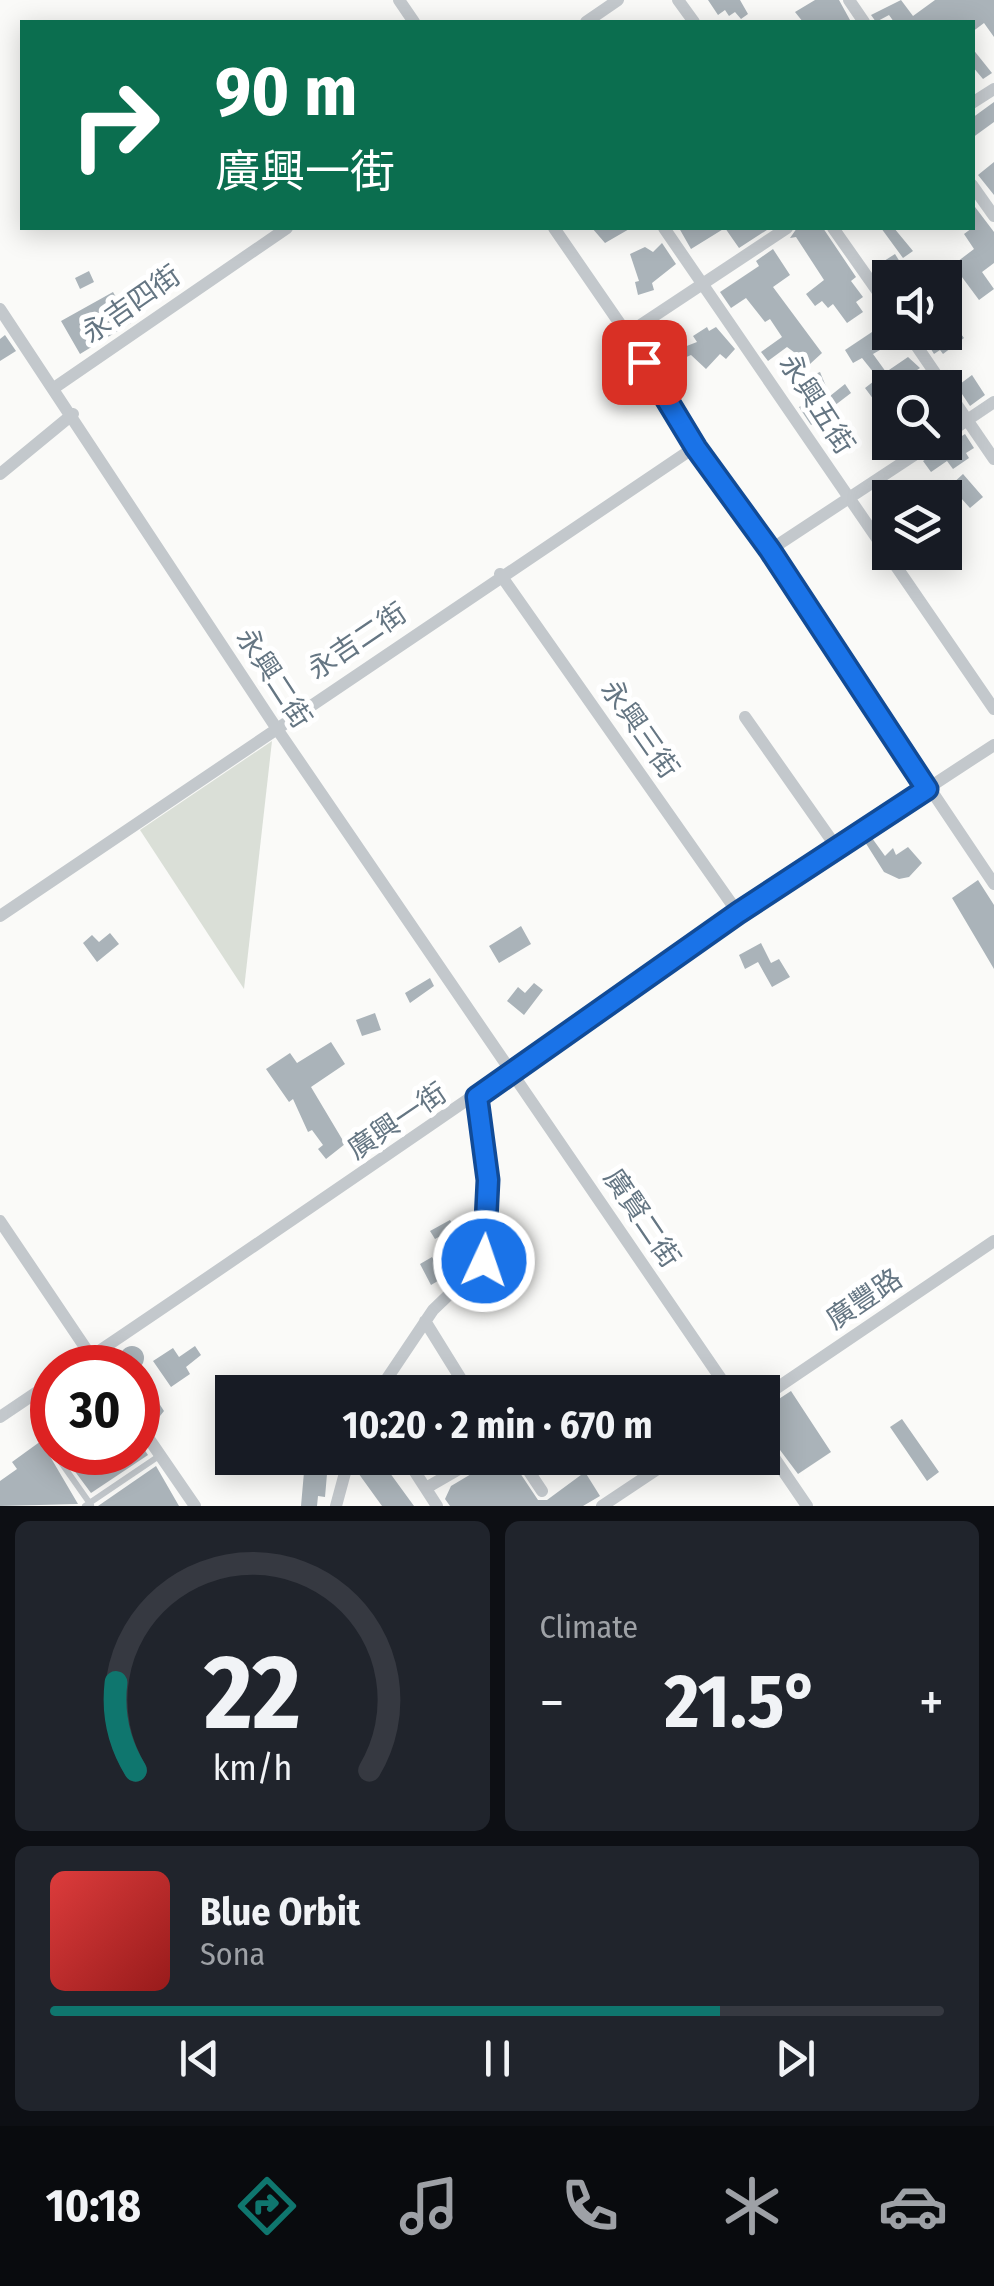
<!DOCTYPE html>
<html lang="en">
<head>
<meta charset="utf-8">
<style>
  :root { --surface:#171b24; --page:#20242c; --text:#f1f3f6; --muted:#9ea1a6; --line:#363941; --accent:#0f766e }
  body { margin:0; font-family:"Fira Sans Condensed","Noto Sans TC",sans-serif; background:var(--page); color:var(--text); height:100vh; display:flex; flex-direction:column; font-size:38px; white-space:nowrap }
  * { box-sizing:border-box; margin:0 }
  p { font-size:32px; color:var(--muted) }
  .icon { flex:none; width:55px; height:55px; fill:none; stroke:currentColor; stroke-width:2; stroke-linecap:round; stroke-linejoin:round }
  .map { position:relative; height:1506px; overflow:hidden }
  .drawer { display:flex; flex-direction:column; gap:15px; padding:15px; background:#0d0f14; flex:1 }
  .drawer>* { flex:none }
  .hud { position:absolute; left:20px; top:20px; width:955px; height:210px; border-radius:0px; box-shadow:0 5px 25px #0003; background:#0b6e4f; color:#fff; overflow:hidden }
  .fabs { position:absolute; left:872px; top:260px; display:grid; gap:20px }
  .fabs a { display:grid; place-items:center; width:90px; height:90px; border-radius:0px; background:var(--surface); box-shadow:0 5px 25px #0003; font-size:50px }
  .speed { position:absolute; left:30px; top:1345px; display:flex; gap:20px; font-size:50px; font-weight:700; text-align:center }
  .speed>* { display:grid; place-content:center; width:130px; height:130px; border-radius:50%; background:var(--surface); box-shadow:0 5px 25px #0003; line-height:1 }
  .speed .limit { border:15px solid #d22; background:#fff; color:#111 }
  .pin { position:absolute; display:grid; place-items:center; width:85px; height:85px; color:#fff; margin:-42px; border-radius:20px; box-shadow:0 5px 15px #0006 }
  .me { position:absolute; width:110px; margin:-55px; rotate:3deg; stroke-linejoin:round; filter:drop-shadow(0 0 8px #0008) }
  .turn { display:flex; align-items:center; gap:35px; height:210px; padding:0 30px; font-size:45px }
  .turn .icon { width:130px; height:130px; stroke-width:2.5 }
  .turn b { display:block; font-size:70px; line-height:85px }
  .big { font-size:75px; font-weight:700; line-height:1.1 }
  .drawer .widget { flex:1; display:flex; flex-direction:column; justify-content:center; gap:15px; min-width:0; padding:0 35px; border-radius:15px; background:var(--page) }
  .drawer .dial { align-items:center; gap:0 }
  .dial svg { height:260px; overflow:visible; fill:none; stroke:var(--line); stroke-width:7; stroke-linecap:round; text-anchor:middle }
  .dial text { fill:var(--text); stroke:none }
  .song { display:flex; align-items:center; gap:30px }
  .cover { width:120px; height:120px; border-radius:15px; background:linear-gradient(135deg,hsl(0 70% 55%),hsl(0 70% 35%)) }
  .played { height:10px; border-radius:5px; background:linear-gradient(90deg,var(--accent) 75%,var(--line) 75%) }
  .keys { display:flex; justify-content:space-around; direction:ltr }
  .heat { display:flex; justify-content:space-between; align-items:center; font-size:55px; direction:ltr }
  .drawer .tiles { flex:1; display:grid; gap:15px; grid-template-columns:1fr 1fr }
  .widget:last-child { grid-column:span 2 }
  .trip { position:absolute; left:215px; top:1375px; width:565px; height:100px; border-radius:0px; background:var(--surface); box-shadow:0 5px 25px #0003; font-weight:700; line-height:100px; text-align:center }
  .menu { display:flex; height:160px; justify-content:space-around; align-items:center; background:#090b0e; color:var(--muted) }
  .menu .icon { width:70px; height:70px }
  .menu .active { color:var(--accent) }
  .menu b { font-size:45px; color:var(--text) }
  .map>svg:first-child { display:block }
  .green { fill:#dadfd7 }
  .building { fill:#aab3b9 }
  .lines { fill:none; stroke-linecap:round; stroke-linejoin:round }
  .lane { stroke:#c3c8cc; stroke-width:6 }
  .street { stroke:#c3c8cc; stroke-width:12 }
  .route-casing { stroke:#114b97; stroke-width:25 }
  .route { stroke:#1a73e8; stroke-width:18 }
  .labels { text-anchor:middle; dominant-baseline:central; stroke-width:10; stroke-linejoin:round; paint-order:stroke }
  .street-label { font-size:28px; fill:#657683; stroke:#fff }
</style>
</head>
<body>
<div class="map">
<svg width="994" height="1506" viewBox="0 0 994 1506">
  <rect width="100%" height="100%" fill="#fafaf8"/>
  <path class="green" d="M272,741l-28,248 -104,-159z"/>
  <path class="building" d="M708,0h32l8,14 -7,5 -6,-7 -6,4 -4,-6 -7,5z
    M815,0h24l11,20 -47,2 -8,-10z
    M901,0l12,16 22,-16h59v37l-10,-14 -12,9v-10h-78l-5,-7 -13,7 -5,-7z
    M972,48l20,25 -9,6 -11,-13z
    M994,102v20l-22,16v-20z
    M994,162v33l-16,-20z
    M972,203l22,29v31l-12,9 12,17 -15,11 -26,-35 21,-16 -10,-15 8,-6z
    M592,228h39l-26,15z
    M679,228h91l-31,20 -14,-20 -34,21z
    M797,228h26l33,49 -5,4 12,16 -7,5 7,10 -16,11 -14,-19 -5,4 -6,-7 -7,5 -9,-12 18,-14 -28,-43 -6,1z
    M881,228h13l19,23 -10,7z
    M662,243l14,21 -24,19 2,7 -16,5 -3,-13 4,-1 -9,-27 15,-7 8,5z
    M773,249l17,26 -17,12 49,66 -12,11 -23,-17 -19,14 -7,-9 21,-15 -12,-18 -5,3 -19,-24 -15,10 -11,-16 39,-26 -3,-5z
    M895,254l15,24h-20v14l-17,-24z
    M89,271l5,11 -14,7 -5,-11z
    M113,292l18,31 -51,31 -19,-33z
    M890,320v12l9,7 -26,15 13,18 22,-15 12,11 -46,32 -9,-12 13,-10 -16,-20 -9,5 -8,-13z
    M951,321l13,17 -21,16 -3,-4 -6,4 -8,-13 19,-9z
    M707,327l2,4 7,-4 19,22 -9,10 -6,-5 -14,15 -15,-14 -16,7 -4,-10 26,-10 -4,-6z
    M5,335l11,16 -16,10v-22z
    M820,372l10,24 15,-12 6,9 -17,13 17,34 -13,7 -14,-29 -13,7 -12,-18 20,-10 -9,-21z
    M972,375l13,20 -15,11 -18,-27 3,-2 5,7z
    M965,434l9,14 -8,5 3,5 -16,11 -6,-8 -16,11 -8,-11z
    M963,474l20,23 -13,11 -20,-22z
    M872,838l13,18 8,-8 3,7 12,-8 14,16 -13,14 -10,2 -15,-7 -19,-30z
    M978,880l16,25v64l-42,-71z
    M521,926l10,18 -32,19 -10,-17z
    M110,933l9,11 -22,18 -14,-19 9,-8 7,7z
    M761,943l10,20 8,-4 11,18 -18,10 -14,-25 -13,7 -6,-14z
    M430,978l4,8 -24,17 -5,-10z
    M534,983l9,7 -19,25 -17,-14 11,-14 7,6z
    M375,1013l6,17 -19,6 -6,-16z
    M331,1042l14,22 -34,23 34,57 -19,15 -8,-10 5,-4 -11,-15 -4,2 -15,-33 -4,3 -23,-33 24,-16 7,10z
    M450,1220l5,8 -20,11 -5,-8z
    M432,1257l11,21 -12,7 -11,-21z
    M195,1346l6,9 -15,12 4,7 -19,13 -18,-26 20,-13 6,9z
    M120 1358a12 12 0 1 1 24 0a12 12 0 1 1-24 0Z
    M138,1371l26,40 -12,15 -14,-13z
    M791,1391l40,61 -33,22 -36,-48v-16z
    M902,1419l37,53 -12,9 -37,-54z
    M138,1440l10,15 -57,38 -29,-39 76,-2z
    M41,1441l37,63 -78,2v-25l17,-12 -5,-7z
    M371,1458h8l35,48h-32l-26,-36z
    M498,1458h12l28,42h9l38,-28 15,24 -17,10h-133l-5,-7 6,-13z
    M156,1466l23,40h-81z
    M304,1472l23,2 -2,23 -7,-1 -1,10h-16z"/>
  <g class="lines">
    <path class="lane" d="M60,1461l31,44
      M85,1506l74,-50"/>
    <path class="street" d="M399,0l15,22
      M678,0l16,22
      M849,0l15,22
      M586,22l32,-22
      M972,103l22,-14
      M972,185l22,31
      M554,228l73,106 68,113 75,103 224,334
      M664,228l330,481
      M833,228l57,81
      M0,309l275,417 455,666
      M907,332l87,127
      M627,334l160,-106
      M54,388l233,-160
      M945,435l49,-33
      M0,474l73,-60
      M770,550l164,-108
      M500,574l238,339
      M745,717l92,131
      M0,916l695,-469
      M0,1221l99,147
      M425,1321l44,71
      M74,1368c308,-207 610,-421 920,-623
      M378,1392l55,-82 51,-49 4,-80 -11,-84
      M762,1398l232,-157
      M0,1417l52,-35
      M138,1423l57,83
      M762,1440l45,66
      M406,1458l31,48
      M520,1458l22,33
      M426,1488l52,-30
      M336,1506l13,-48
      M602,1506l72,-48"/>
  </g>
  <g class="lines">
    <defs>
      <path id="route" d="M484,1261l4,-81 -11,-83 261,-184 189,-124 -157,-239 -74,-102 -52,-86"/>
    </defs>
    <use href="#route" class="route-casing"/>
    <use href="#route" class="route"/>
  </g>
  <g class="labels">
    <g class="street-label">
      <text transform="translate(131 304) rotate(-35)">永吉四街</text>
      <text transform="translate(817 404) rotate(57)">永興五街</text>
      <text transform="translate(357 641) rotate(-34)">永吉二街</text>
      <text transform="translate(274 678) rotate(57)">永興二街</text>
      <text transform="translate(640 729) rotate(55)">永興三街</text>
      <text transform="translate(397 1121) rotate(-34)">廣興一街</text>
      <text transform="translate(642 1218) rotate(56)">廣賢二街</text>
      <text transform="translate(864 1299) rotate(-34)">廣豐路</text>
    </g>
  </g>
</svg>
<div class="fabs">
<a><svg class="icon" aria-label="sound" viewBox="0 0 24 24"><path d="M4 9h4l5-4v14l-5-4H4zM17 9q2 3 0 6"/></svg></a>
<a><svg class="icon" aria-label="search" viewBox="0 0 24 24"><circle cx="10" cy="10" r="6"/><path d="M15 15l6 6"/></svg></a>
<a><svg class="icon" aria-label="layers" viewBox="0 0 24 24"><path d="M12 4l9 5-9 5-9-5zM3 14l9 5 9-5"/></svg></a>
</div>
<div class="speed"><div class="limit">30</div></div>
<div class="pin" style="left:644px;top:362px;background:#d93025"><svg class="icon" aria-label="arrive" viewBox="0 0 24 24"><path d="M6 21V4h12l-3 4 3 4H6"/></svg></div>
<svg class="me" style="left:484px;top:1261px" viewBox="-20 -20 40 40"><circle r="17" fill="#1a73e8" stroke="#fff" stroke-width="3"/><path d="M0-11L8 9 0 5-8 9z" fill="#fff"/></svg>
<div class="trip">10:20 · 2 min · 670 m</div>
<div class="hud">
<div class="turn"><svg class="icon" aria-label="right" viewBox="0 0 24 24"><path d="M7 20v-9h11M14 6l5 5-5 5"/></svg><div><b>90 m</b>廣興一街</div></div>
</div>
</div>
<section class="drawer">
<div class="tiles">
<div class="widget dial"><svg viewBox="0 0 100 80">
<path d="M14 69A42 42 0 1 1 86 69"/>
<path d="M14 69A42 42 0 0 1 8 42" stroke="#0f766e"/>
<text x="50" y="56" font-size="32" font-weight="700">22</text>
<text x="50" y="72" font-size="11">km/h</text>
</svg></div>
<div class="widget"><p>Climate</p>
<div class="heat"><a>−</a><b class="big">21.5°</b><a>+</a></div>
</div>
<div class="widget">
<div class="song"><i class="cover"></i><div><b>Blue Orbit</b><p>Sona</p></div></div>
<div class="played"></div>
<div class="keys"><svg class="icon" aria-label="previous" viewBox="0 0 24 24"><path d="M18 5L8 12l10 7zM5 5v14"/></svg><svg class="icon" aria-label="pause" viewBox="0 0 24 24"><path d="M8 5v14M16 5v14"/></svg><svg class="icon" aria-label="next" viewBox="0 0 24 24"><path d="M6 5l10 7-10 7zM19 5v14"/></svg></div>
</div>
</div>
</section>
<nav class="menu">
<b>10:18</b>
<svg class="icon active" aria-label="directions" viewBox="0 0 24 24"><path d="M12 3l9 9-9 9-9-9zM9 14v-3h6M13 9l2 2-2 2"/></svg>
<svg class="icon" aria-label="music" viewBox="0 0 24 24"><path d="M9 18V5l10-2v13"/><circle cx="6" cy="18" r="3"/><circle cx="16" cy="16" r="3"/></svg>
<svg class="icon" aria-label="phone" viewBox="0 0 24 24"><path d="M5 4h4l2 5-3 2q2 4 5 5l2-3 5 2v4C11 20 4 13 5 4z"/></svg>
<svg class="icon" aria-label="climate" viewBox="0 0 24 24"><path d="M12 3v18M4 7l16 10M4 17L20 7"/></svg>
<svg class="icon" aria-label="car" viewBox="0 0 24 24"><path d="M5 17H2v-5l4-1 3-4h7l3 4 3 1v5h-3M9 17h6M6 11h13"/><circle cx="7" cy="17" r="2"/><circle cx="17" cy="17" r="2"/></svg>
</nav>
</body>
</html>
